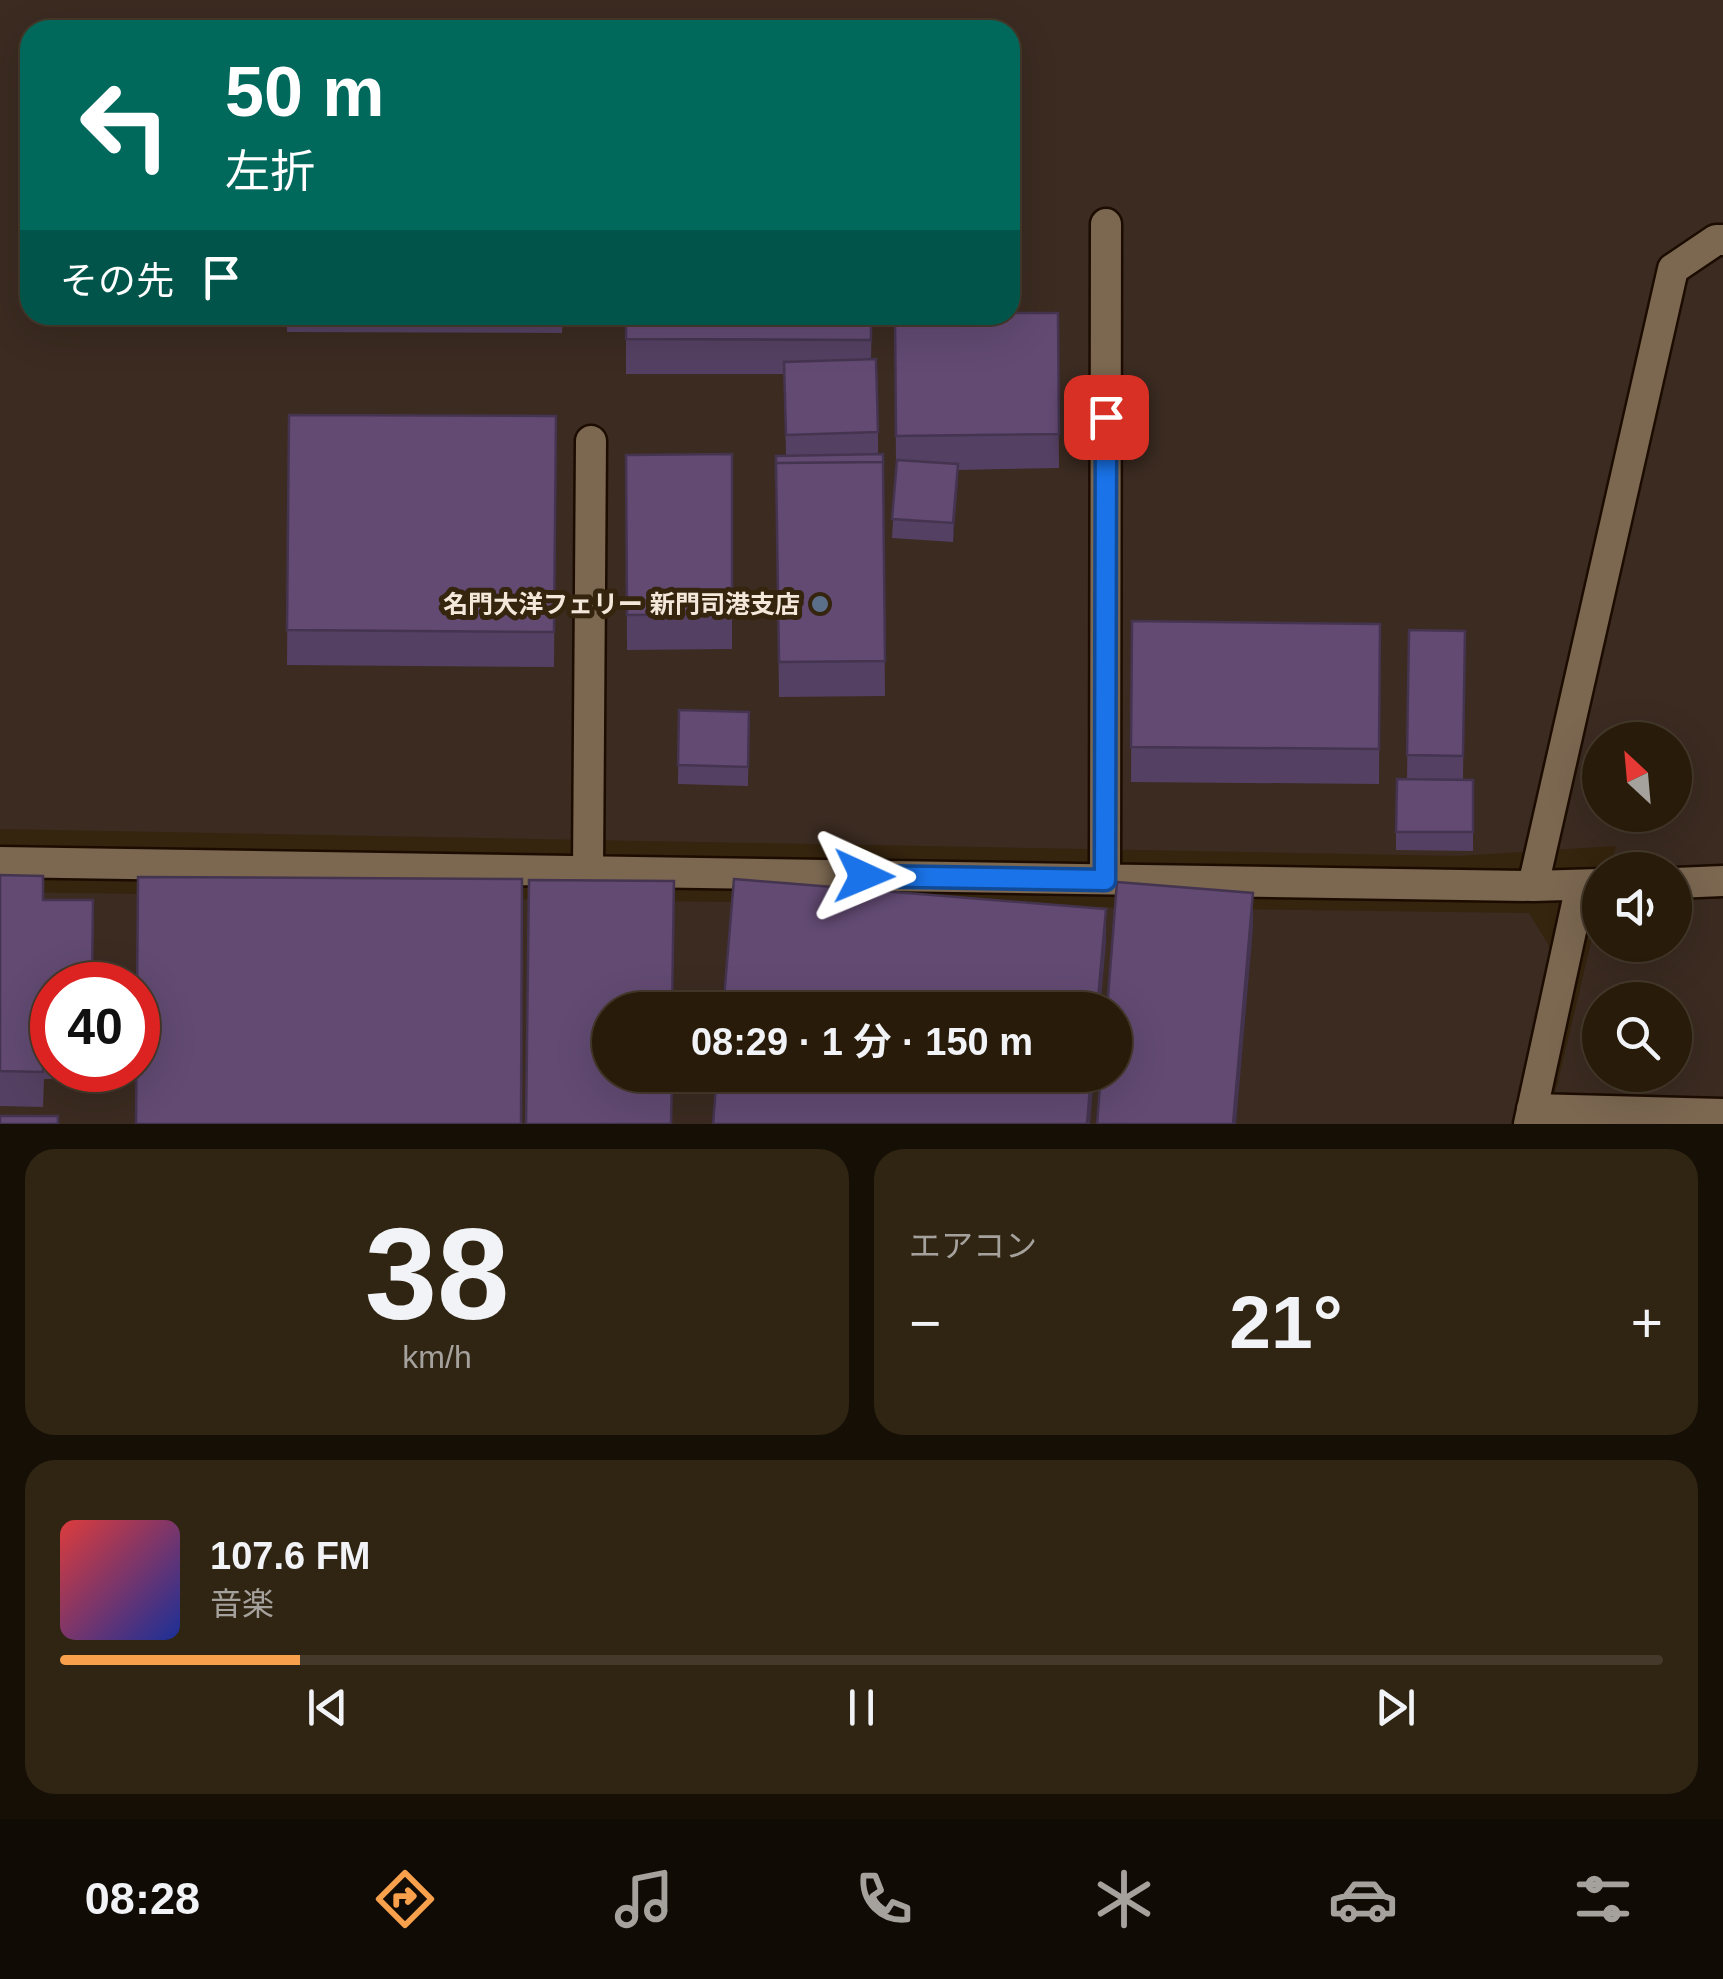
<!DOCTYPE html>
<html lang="ja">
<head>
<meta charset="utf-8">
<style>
  :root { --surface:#281b0a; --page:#302413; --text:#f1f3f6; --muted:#a5a19c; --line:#44392b; --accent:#f8a04b }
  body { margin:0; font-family:Arial,"Noto Sans JP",sans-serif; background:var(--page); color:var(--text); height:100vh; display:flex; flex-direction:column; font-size:38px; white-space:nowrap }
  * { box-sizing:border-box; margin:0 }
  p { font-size:32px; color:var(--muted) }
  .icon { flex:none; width:55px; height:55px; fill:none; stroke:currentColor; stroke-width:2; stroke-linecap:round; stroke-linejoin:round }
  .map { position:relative; height:1124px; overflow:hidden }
  .details { display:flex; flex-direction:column; gap:25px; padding:25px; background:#160f06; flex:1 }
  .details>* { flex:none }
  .banner { position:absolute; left:20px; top:20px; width:1000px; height:305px; border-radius:30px; box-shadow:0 10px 40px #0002,0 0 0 2px var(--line); background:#00695c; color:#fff; overflow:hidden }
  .needle { width:65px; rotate:334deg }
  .controls { position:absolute; left:1582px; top:722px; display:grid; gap:20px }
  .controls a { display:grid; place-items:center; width:110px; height:110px; border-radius:50%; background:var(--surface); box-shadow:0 10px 40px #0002,0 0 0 2px var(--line); font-size:50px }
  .speed { position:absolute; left:30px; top:962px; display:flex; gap:20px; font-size:50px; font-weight:700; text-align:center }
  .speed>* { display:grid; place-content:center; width:130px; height:130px; border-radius:50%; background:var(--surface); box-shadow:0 10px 40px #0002,0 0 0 2px var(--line); line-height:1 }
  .speed .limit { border:15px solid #d22; background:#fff; color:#111 }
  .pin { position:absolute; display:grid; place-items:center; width:85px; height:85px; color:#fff; margin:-42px; border-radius:20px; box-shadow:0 5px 15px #0006 }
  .me { position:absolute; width:110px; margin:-55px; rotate:91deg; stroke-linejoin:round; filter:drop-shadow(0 0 8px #0008) }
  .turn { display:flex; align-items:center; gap:35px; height:210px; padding:0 40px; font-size:45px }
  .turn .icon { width:130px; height:130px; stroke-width:2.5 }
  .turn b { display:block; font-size:70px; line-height:85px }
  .then { display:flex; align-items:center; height:95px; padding:0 40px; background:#0003; gap:20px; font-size:38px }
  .big { font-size:75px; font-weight:700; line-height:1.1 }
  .details .tile { flex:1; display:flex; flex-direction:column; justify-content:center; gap:15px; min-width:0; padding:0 35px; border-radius:30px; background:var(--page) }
  .details .dial { align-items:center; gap:0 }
  .dial b { font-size:130px; line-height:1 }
  .song { display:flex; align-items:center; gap:30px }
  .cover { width:120px; height:120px; border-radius:15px; background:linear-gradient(135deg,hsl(0 70% 55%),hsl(230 70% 35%)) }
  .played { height:10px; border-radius:5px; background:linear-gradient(90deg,var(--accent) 15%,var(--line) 15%) }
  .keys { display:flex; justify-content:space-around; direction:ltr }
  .heat { display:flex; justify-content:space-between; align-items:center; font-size:55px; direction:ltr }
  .details .tiles { flex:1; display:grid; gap:25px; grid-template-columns:1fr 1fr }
  .tile:last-child { grid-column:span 2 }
  .trip { position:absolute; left:592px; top:992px; width:540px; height:100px; border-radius:50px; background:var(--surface); box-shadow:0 10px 40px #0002,0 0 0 2px var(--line); font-weight:700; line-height:100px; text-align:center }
  .menu { display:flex; height:160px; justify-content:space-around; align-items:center; background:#100b04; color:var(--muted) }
  .menu .icon { width:70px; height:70px }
  .menu .active { color:var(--accent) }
  .menu b { font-size:45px; color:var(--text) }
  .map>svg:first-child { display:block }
  .industrial { fill:#3b2b21; fill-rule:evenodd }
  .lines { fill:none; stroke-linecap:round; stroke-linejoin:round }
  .minor-casing { stroke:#1c0c00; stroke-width:35 }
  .minor { stroke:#7c6851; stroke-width:30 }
  .wall { fill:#544062 }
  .shaded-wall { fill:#453450 }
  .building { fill:#624a72; stroke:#453450; stroke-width:2.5 }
  .route-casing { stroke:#114b97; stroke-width:25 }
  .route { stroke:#1a73e8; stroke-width:18 }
  .service-dot { fill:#5c6f8a; stroke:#35240e; stroke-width:4 }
  .labels { text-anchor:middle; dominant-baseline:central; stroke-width:10; stroke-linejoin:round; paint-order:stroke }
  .poi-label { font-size:25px; font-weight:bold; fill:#f4e8db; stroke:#35240e; text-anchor:end }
</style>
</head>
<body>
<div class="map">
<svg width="1723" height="1124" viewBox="0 0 1723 1124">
  <rect width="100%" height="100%" fill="#35240e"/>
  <path class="industrial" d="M0,0h1723v1124h-175l52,-220v41h75v-75h-65l6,-24 -157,10 -1459,-27zM30,30h980v285h-980zM1600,740h75v75h-75zM1600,1000h75v75h-75z
    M0,892l1529,21 19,31 2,11 -38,169h-1512zM52,985h86v85h-86zM610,1010h505v65h-505z"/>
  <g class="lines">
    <defs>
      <path id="minor" d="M0,862l1533,24 67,-2
        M588,872l3,-431
        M1105,879l1,-655
        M1675,883l48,-2
        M1533,886l140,-617 43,-29h7
        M1532,1109l191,5
        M1529,1124l52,-239"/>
    </defs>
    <use href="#minor" class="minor-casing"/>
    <use href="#minor" class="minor"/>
  </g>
  <path class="wall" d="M1058,313l1,155 -101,2 -5,72 -61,-4 4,-70 -1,-153z
    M287,315h276l-1,18 -275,-1z
    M626,315h246l-1,44 7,73v22h5l2,242 -106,1 -3,-241 10,-1 -2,-81h-158z
    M289,415l267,1 -2,251 -267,-2z
    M732,454v195l-105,1 -1,-195z
    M1132,621l248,3 -1,160 -248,-2z
    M1409,630l56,1 -2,149h10v71l-77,-1v-18l11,-53z
    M679,710l70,2 -1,74 -70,-2z
    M0,875l52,110v85h39v9h-47l-1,28 -43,-1z"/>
  <path class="shaded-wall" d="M958,464v19l-5,59v-19z
    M1253,893v35l-17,196h-3z
    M1106,909v35l-6,66h-3z
    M1091,1075h3l-4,49h-3z"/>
  <path class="building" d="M1010,313h48l1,121 -163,2 -1,-121h115z
    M626,315h245v25l-245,-1z
    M876,359l2,73 -92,3 -2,-73z
    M289,415l267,1 -2,216 -267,-2z
    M732,454v160l-105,1 -1,-160z
    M883,454v8l-107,1v17v-24z
    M897,460l61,4 -5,59 -61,-4z
    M883,462l2,199 -106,1 -3,-199z
    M1132,621l248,3 -1,125 -248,-2z
    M1409,630l56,1 -2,125 -56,-1z
    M679,710l70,2 -1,55 -70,-2z
    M1397,779l76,1v52h-77z
    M0,875l43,1v24h50l-1,85h-40v59h-8l-1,28 -43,-1z
    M138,877l384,2 -1,245h-385z
    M734,879l372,30 -9,101h-374z
    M529,880l145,1 -2,129h-62v65h62l-1,49h-145z
    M1117,882l136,11 -20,231h-136l4,-49h14v-65h-8z
    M717,1075h374l-4,49h-374z
    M0,1116h58v8h-58z"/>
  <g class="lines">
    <defs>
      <path id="route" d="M864,876l241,4 1,-463"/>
    </defs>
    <use href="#route" class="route-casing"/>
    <use href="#route" class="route"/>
  </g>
  <circle class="service-dot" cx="820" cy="604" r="10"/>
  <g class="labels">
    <g class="poi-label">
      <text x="800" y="604">名門大洋フェリー 新門司港支店</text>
    </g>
  </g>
</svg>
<div class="controls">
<a><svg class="needle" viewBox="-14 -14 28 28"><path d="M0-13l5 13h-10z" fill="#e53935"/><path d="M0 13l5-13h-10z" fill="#a5a19c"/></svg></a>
<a><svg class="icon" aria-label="sound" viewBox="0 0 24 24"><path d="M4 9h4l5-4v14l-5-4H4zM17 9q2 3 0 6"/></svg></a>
<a><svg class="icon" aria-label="search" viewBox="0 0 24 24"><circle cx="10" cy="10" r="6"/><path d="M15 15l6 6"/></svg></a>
</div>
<div class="speed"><div class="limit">40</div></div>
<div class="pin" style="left:1106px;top:417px;background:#d93025"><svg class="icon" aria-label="arrive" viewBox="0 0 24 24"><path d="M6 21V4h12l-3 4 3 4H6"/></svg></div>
<svg class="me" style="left:864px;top:876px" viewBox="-20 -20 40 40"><path d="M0-17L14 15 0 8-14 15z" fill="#1a73e8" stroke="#fff" stroke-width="4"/></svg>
<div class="trip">08:29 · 1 分 · 150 m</div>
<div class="banner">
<div class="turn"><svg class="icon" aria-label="left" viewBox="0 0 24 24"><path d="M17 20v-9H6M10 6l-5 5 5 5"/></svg><div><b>50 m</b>左折</div></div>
<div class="then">その先<svg class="icon" aria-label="arrive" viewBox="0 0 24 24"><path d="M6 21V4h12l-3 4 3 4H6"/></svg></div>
</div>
</div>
<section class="details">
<div class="tiles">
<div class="tile dial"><b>38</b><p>km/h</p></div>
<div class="tile"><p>エアコン</p>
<div class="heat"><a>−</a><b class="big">21°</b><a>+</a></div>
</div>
<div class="tile">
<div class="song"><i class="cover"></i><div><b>107.6 FM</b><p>音楽</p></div></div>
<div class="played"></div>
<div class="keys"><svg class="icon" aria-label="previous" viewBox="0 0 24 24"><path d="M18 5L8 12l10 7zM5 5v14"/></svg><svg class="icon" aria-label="pause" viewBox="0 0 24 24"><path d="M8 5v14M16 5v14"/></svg><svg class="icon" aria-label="next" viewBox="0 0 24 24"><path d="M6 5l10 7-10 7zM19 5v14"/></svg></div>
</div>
</div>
</section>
<nav class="menu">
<b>08:28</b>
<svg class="icon active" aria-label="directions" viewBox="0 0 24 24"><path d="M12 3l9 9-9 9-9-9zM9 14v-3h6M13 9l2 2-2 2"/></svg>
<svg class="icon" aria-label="music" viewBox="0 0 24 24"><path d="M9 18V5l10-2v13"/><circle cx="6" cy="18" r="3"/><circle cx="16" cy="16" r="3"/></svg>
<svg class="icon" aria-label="phone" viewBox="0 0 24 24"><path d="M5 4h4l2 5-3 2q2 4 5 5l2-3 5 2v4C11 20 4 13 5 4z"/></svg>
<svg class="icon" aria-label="climate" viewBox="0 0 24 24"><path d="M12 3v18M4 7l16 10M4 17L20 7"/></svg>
<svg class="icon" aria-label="car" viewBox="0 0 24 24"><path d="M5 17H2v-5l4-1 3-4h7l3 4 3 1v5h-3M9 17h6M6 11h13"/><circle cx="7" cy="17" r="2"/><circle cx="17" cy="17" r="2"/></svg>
<svg class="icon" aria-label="filters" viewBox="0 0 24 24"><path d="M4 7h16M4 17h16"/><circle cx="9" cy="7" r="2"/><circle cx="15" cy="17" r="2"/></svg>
</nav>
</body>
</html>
